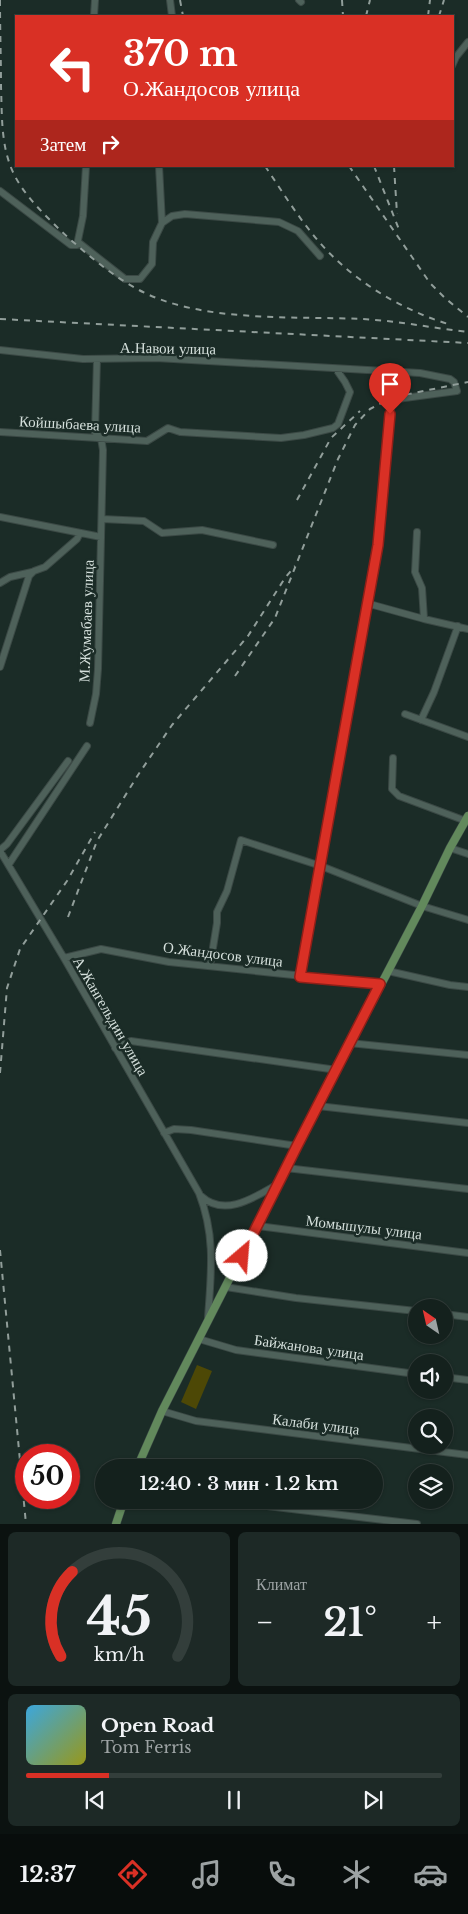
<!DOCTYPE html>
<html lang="ru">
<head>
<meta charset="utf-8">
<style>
  :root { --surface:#14211d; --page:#1d2926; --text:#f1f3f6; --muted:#9da3a4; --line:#333e3b; --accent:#d93025 }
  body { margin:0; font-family:"Libre Baskerville",serif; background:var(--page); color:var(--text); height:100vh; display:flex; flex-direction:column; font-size:19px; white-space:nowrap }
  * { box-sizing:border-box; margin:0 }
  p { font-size:16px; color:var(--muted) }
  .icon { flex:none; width:28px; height:28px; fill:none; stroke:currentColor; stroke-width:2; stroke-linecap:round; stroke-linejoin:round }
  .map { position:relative; height:1524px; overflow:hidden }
  .sheet { display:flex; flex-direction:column; gap:8px; padding:8px; background:#0b1210; flex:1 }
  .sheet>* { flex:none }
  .banner { position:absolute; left:15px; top:15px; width:439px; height:152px; border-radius:0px; box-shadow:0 1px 4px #0004,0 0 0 1px var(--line); background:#d93025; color:#fff; overflow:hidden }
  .needle { width:32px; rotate:326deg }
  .fabs { position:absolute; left:408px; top:1299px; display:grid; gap:10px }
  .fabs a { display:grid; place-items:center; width:45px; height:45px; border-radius:50%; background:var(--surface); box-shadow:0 1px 4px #0004,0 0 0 1px var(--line); font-size:25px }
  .speed { position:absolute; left:15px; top:1444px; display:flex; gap:10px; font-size:25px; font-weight:700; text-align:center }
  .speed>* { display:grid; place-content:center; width:65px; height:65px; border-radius:50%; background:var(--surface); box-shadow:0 1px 4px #0004,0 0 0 1px var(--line); line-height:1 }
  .speed .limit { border:8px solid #d22; background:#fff; color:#111 }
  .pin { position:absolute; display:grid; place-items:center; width:42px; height:42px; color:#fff; margin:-51px -21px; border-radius:50% 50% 50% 0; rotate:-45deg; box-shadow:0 0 5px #0007 }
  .pin .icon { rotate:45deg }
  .me { position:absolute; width:55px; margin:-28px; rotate:27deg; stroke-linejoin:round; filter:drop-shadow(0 0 4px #0008) }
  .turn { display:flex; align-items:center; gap:18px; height:105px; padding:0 25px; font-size:22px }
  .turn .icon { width:65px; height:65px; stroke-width:2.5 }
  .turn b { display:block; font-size:35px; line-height:42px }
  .then { display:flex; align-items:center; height:48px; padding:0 25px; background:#0003; gap:10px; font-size:19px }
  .big { font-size:38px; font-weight:600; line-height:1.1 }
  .sheet .widget { flex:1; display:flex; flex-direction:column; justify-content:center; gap:8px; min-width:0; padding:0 18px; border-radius:8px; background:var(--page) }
  .sheet .dial { align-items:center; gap:0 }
  .dial svg { height:130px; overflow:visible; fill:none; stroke:var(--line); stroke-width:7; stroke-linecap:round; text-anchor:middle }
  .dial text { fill:var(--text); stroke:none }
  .song { display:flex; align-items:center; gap:15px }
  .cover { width:60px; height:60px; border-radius:8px; background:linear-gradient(135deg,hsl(200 70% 55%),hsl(60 70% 35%)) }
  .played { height:5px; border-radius:2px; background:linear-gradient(90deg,var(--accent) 20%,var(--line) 20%) }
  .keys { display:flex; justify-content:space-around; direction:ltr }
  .heat { display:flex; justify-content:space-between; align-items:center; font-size:28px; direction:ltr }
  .sheet .tiles { flex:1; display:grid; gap:8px; grid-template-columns:1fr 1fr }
  .widget:last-child { grid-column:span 2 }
  .trip { position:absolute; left:95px; top:1459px; width:288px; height:50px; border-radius:25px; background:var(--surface); box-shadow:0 1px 4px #0004,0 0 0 1px var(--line); font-weight:600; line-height:50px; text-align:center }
  .dock { display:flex; height:80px; justify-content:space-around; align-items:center; background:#080d0c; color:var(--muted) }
  .dock .icon { width:35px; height:35px }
  .dock .selected { color:var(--accent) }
  .dock b { font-size:22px; color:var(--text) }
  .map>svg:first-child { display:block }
  .green { fill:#4d4806 }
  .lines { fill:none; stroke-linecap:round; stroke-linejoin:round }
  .minor-casing { stroke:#3b4945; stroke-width:8 }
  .major-casing { stroke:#3b4945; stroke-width:9 }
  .minor { stroke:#4e615a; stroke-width:6 }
  .major { stroke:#62895c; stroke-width:8 }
  .rail { stroke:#919e9a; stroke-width:2; stroke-dasharray:6 6; stroke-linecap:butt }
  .route-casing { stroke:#8d1f18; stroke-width:12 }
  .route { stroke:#d93025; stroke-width:9 }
  .labels { text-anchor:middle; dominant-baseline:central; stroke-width:5; stroke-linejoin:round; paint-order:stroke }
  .street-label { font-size:15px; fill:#d4dfdb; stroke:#1b2c27 }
</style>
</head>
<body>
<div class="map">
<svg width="468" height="1524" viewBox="0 0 468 1524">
  <rect width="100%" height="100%" fill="#1b2c27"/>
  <path class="green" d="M197,1365l15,6 -16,38 -15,-7z"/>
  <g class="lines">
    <defs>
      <path id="minor" d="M170,0l2,16
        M299,0l2,2
        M94,16l1,-16
        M452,66l4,-9 12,-15
        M159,166l3,57
        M0,191l71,54h6l6,-29 3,-50
        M78,242l47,37h15l12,-15 1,-22 9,-19 10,-7 13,-2 94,8 19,9 22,25
        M0,350l83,9 73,-1 264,15 30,6 4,3 3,9 -60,8 -6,5 -13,141 -78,432
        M0,432l147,9 21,-13 12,4 101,6 23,-3 29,-7 5,-4 12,-32 -5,-10 -9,-13
        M0,517l101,20
        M102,519l42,2 18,12 40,-3 71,15
        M417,532l-2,40 7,16 2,31
        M0,583l10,-6 22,-5
        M366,603l58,16 44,10
        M0,667l29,-91 5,-5 11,-4 32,-28 3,-6
        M405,714l63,23
        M421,720l13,-28 24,-66
        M90,723l6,-29 2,-25 5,-219 -2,-12 -6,-6 2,-73
        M393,758l-1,31 7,7 67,25
        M450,848l18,6
        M0,850l7,-6 61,-83
        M0,851l64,107 135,235c17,44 12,80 9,125
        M9,864l78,-118
        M64,958l37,-9 68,13 211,22
        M210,966l7,-43v-11l10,-21 14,-51 80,26 101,40 46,14
        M388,971l62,14 18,2
        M349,1043l119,12
        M115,1048l16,-7 206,29
        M318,1106l150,17
        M164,1133l10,-4 17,1 106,16
        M286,1168l182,21
        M201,1196c24,22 54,1 77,-12
        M258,1226l210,27
        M226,1287l70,11 120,13
        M444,1314l24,3
        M199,1339l37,11 180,24
        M444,1377l24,3
        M162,1411l34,10 272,34
        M217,1500l200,24"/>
      <path id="major" d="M137,1468l25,-57 135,-265 125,-240 28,-58 18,-32
        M116,1524l8,-24"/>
    </defs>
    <use href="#minor" class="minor-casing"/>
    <use href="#major" class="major-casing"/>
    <use href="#minor" class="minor"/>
    <use href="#major" class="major"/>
    <path class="rail" d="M0,0c0,29 1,58 1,87 1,25 0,51 8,75 9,28 32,49 52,69 24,22 50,44 78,59 62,33 155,26 224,29 35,2 70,9 105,13
      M180,0l3,16
      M342,0l1,16
      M366,16l4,-16
      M428,16l2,-16
      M439,16l5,-16
      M265,166c15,22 29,45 46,66 33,43 85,76 137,92
      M349,166l81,117 15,15 23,19
      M374,166l26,66
      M394,166l3,48
      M0,319l468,24
      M394,397l74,-15
      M297,500l34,-62 29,-27
      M235,676l40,-58 63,-159 17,-34 15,-16 17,-9 13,-4
      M68,917l29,-76 41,-66 34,-50 76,-89 37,-58 10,-12
      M0,1073l7,-85 13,-39 47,-68 28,-49
      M0,1250l26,274"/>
  </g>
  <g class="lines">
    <defs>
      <path id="route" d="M242,1256l55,-110 83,-162 -80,-7 78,-432 12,-131"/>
    </defs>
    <use href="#route" class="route-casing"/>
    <use href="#route" class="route"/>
  </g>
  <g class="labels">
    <g class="street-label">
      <text transform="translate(168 348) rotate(1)">А.Навои улица</text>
      <text transform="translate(80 424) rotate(3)">Койшыбаева улица</text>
      <text transform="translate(86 621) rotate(-88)">М.Жумабаев улица</text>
      <text transform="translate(223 954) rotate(7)">О.Жандосов улица</text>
      <text transform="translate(111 1016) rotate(60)">А.Жангельдин улица</text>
      <text transform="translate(364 1227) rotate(7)">Момышулы улица</text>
      <text transform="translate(309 1347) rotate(8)">Байжанова улица</text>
      <text transform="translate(316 1424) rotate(7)">Калаби улица</text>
    </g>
  </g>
</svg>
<div class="fabs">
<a><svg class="needle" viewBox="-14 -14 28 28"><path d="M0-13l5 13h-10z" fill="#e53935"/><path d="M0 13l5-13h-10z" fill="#9da3a4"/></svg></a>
<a><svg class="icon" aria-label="sound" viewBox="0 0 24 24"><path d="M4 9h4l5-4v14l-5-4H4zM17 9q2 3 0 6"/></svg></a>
<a><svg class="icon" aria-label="search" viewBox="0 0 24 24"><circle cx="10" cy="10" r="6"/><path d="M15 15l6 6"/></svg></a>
<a><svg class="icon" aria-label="layers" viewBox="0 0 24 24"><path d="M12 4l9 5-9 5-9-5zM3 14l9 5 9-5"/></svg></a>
</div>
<div class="speed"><div class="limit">50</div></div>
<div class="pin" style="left:390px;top:414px;background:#d93025"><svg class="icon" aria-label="arrive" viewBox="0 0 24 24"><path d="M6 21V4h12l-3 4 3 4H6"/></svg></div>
<svg class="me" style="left:242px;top:1256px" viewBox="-20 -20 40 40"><circle r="19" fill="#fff"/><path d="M0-13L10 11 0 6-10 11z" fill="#d93025"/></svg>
<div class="trip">12:40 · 3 мин · 1.2 km</div>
<div class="banner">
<div class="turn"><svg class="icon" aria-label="left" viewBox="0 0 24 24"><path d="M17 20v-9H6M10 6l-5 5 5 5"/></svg><div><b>370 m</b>О.Жандосов улица</div></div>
<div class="then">Затем<svg class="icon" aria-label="right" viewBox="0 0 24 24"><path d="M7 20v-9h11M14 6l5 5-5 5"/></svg></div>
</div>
</div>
<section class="sheet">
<div class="tiles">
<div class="widget dial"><svg viewBox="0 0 100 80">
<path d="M14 69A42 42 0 1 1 86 69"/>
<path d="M14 69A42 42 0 0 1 21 17" stroke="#d93025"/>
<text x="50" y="56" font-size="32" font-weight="700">45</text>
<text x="50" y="72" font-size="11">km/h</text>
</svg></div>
<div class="widget"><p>Климат</p>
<div class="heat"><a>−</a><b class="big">21°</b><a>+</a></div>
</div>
<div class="widget">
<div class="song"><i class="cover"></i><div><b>Open Road</b><p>Tom Ferris</p></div></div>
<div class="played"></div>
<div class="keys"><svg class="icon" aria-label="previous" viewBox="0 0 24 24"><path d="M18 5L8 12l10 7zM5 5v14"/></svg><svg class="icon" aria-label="pause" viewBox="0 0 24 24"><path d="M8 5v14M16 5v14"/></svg><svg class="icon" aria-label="next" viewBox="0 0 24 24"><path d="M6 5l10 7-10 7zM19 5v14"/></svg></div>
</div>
</div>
</section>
<nav class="dock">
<b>12:37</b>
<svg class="icon selected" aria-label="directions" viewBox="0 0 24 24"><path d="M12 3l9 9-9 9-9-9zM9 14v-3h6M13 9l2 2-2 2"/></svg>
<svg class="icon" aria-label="music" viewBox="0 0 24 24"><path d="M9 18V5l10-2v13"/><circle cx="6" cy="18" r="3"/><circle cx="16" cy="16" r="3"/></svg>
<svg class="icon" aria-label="phone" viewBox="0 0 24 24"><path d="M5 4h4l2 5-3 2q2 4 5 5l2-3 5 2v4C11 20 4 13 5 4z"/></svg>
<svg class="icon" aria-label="climate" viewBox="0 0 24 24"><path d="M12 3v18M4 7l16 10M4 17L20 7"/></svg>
<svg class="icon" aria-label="car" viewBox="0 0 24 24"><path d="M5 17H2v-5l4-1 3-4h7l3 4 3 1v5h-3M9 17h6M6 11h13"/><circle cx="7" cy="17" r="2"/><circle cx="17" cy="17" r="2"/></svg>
</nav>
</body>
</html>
